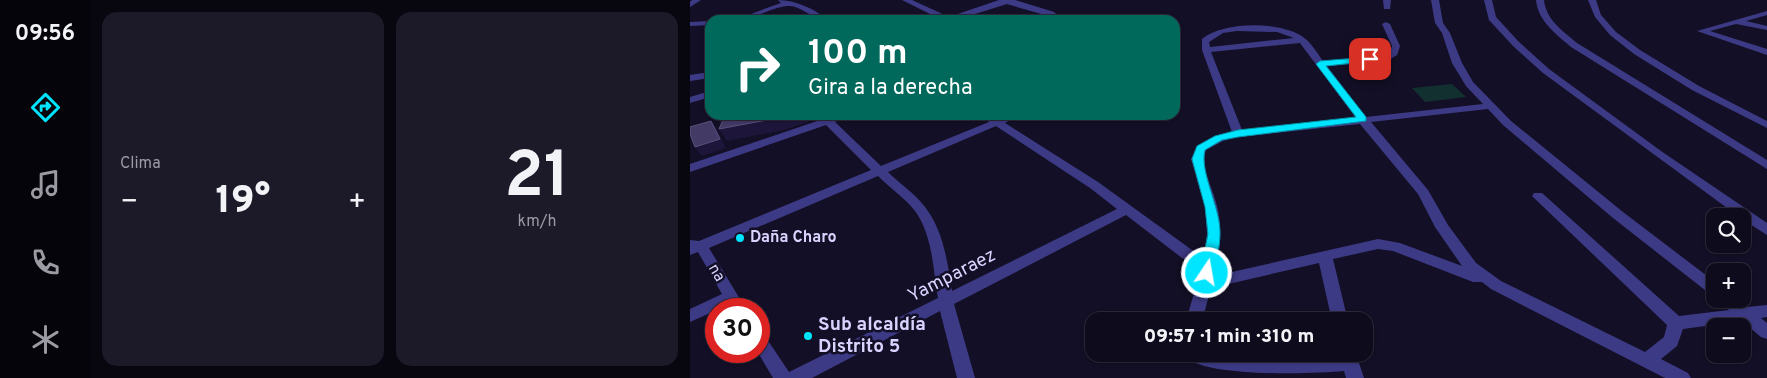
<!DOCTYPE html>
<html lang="es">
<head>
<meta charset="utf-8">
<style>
  :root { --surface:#0e0b1c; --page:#1c1929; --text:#f1f3f6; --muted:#9b9ba3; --line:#2e2b3b; --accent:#00e5ff }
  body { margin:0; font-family:Overpass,sans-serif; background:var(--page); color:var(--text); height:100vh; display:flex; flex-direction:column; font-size:19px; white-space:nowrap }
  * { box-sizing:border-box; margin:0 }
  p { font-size:16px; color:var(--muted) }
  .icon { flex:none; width:28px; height:28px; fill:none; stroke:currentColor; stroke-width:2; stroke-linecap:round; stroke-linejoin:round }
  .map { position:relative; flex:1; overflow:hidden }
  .panel { display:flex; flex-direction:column; gap:12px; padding:12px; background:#08060f; width:600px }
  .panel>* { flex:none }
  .top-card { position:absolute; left:15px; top:15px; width:475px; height:105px; border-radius:15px; box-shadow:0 1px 4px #0004,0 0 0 1px var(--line); background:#00695c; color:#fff; overflow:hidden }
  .tools { position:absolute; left:1016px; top:208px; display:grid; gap:10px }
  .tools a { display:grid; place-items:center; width:45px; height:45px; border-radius:10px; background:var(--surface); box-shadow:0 1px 4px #0004,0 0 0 1px var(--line); font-size:25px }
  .speed { position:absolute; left:15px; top:298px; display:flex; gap:10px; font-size:25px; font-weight:700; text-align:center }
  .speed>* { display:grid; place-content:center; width:65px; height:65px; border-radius:50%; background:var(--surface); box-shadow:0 1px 4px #0004,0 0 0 1px var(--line); line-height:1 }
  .speed .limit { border:8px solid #d22; background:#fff; color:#111 }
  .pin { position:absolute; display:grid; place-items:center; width:42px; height:42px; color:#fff; margin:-21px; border-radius:10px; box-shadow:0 2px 8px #0006 }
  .me { position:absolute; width:55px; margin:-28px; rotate:12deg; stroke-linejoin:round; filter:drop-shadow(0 0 4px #0008) }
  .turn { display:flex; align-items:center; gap:18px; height:105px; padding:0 20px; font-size:22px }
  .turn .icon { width:65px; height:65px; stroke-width:2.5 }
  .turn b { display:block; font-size:35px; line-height:42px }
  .big { font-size:38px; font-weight:800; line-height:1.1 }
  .panel .tile { flex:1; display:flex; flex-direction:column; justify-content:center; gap:8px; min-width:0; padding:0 18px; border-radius:15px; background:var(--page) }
  .panel .dial { align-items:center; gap:0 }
  .dial b { font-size:65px; line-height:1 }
  .heat { display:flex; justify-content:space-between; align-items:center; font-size:28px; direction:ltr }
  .panel .tiles { flex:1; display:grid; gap:12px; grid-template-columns:repeat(2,1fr) }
  .trip { position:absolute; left:395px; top:312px; width:288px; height:50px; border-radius:15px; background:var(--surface); box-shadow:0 1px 4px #0004,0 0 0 1px var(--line); font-weight:800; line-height:50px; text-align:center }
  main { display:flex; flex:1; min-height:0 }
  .menu { display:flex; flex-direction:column; width:90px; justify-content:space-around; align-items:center; background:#06040b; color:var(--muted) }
  .menu .icon { width:35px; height:35px }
  .menu .selected { color:var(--accent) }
  .menu b { font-size:22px; color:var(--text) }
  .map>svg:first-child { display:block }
  .green { fill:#12302f }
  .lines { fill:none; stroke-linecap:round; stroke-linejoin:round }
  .minor { fill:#3d3a85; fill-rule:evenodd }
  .shaded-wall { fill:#1d163a }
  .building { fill:#433a66; stroke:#5a527e }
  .route { fill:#00e5ff; stroke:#0095a6 }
  .poi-dot { fill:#00e5ff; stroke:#130f26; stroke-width:2 }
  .labels { text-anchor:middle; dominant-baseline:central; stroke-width:5; stroke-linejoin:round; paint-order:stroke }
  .poi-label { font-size:16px; font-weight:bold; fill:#d9d4ff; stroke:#130f26; text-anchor:start }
  .street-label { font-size:16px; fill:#d9d4ff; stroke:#130f26 }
  .near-street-label { font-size:19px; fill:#d9d4ff; stroke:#130f26 }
  .near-poi-label { font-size:19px; font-weight:bold; fill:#d9d4ff; stroke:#130f26; text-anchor:start }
</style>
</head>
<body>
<main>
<nav class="menu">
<b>09:56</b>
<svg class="icon selected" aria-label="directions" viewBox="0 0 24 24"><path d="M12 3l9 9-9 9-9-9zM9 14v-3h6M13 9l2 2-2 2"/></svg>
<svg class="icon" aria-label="music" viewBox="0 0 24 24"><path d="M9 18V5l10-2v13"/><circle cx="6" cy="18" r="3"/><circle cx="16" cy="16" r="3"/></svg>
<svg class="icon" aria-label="phone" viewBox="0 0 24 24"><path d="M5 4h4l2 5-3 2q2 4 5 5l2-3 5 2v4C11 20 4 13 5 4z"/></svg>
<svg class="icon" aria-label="climate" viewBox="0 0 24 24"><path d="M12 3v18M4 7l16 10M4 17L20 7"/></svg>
</nav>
<section class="panel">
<div class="tiles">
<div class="tile"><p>Clima</p>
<div class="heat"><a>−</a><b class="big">19°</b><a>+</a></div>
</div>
<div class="tile dial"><b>21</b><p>km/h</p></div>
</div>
</section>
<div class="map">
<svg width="1077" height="378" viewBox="0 0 1077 378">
  <rect width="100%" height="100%" fill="#130f26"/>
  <path class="green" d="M762,84l14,13 -41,5 -13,-14z"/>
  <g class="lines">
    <path class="minor" d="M2,0h9l-11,7v-5z
      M88,0c17,0 37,9 50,20 -16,0 -27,-15 -40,-14 -18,1 -33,14 -54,14l47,-17z
      M212,0h10l37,17 50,-17h16l39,12 4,4 -2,4h-8l2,-3 -2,-1 -41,-12 -51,16h-14z
      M693,0h8l-1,9h-6z
      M741,0h8l4,23 7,10 12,30 11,19 38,39 112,91 92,70v14l-5,-2 -97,-76 -110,-93 -15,-16 -117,13 57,68 20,35 28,38 25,18 144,71 19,-15 3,-12 -135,-129 2,-3h8l137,123 50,-6 -11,-11h18l11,8 20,-2v12l-6,1 6,5v16l-6,-2 -19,-16 -59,8 -6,17 -16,13 27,14 3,5h-26l-174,-89 -9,-7h-9l-80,-31 -15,-2 -45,10 15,62h-16l-13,-58 -108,25 -9,33h-16l16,-56 -20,-7 -56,-43 -172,89 21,74h-18l-17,-67 -128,67h-39l-16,-27h2v-17l6,2 24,36 149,-74c-5,-28 -5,-62 -23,-87 -10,-13 -25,-23 -37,-35l-169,72 37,61h-16l-2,-4 -38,17v-13l32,-15 -24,-42 -8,3v-15l9,1 172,-71 -45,-45 -136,47v-8l133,-45v-4h27l-15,7 46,44 108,-44 -8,-7h12l5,3 7,-3h14l-14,8 93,59 94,68 12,5 3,-21 -2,-27 -14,-48 6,-13 18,-10 17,-4 -30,-82v-11c21,-18 79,-18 101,-2 8,5 14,16 20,24l62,-5 5,-4 2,-6 -10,-22 4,-2 4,2 10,22 -3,9 -10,6 -60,5 39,51 117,-13 -17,-18 -14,-23 -10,-30 -7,-10zM547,31l40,1 17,6 -84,9 -1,-5 14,-9zM610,43l56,75 -114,12 -31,-78zM670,124l58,70 17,33 27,39 -62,-23 -22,-4 -164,37c6,-23 9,-46 3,-70 -4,-18 -17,-38 -11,-56l17,-9 15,-4zM306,126l94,62 27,21 -165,82c-5,-32 -9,-65 -32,-90 -10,-11 -22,-19 -32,-29z
      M794,0h8l4,17 23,25 30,27 112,82 106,72v12l-25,-16v-3h-4l-195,-143 -30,-27 -24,-26z
      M846,0h8c2,20 19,31 33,43l190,117v9l-196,-122c-15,-13 -33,-26 -35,-47z
      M898,0h8l5,15 15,17 24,18 59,36 68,35v7l-75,-38 -58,-36 -24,-19 -15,-18z
      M1077,11v4l-21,6 21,5v4l-31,-6 -26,7 57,18v6l-70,-24z
      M20,21v4l-20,1v-4z
      M20,72v6l-20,3v-6z
      M20,91v6l-20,6v-6z
      M493,354c5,0 14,-2 19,0 11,3 22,6 34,7 34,2 70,-1 104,-4v-3h16l8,24h-18l-2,-7c-32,3 -147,7 -161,-17z"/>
  </g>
  <path class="shaded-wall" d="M97,115h22l-1,7 -24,8 -57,11 -8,-12z
    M21,121l6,9 9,18 -24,8 -7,-9z"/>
  <path class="building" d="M35,115h62l-9,3 -59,11z
    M21,121l9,18 -25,8 -5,-13v-7z"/>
  <path class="route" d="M680,57h3v4l-47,5 40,51v4l-128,16 -16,3 -17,10c-6,22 16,58 15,84 0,13 -4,27 -7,39l-1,4h-10l-2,-4 8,-39 -3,-27 -13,-48 5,-13 18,-10 23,-6 118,-13 -40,-53 4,-3z"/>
  <g class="poi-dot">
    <circle cx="50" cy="238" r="5"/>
    <circle cx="118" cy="336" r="5"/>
  </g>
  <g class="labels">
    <g class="poi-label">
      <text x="60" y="238">Daña Charo</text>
    </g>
    <g class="street-label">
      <text transform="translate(26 273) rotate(60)">na</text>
    </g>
    <g class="near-street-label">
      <text transform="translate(262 276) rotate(-27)">Yamparaez</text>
    </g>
    <g class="near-poi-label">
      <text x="128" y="325">Sub alcaldía<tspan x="128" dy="22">Distrito 5</tspan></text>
    </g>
  </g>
</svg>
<div class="tools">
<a><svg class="icon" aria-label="search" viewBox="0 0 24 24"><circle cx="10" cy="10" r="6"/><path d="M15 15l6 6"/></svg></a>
<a>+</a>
<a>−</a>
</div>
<div class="speed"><div class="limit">30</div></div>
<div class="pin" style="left:680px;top:59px;background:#d93025"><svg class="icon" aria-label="arrive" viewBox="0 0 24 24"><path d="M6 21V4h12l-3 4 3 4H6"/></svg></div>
<svg class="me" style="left:517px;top:273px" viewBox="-20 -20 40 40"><circle r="17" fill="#00e5ff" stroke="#fff" stroke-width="3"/><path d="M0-11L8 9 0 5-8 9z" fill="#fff"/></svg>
<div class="trip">09:57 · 1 min · 310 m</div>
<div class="top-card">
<div class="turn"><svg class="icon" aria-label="right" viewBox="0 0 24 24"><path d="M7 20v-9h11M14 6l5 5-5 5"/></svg><div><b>100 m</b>Gira a la derecha</div></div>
</div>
</div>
</main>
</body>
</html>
